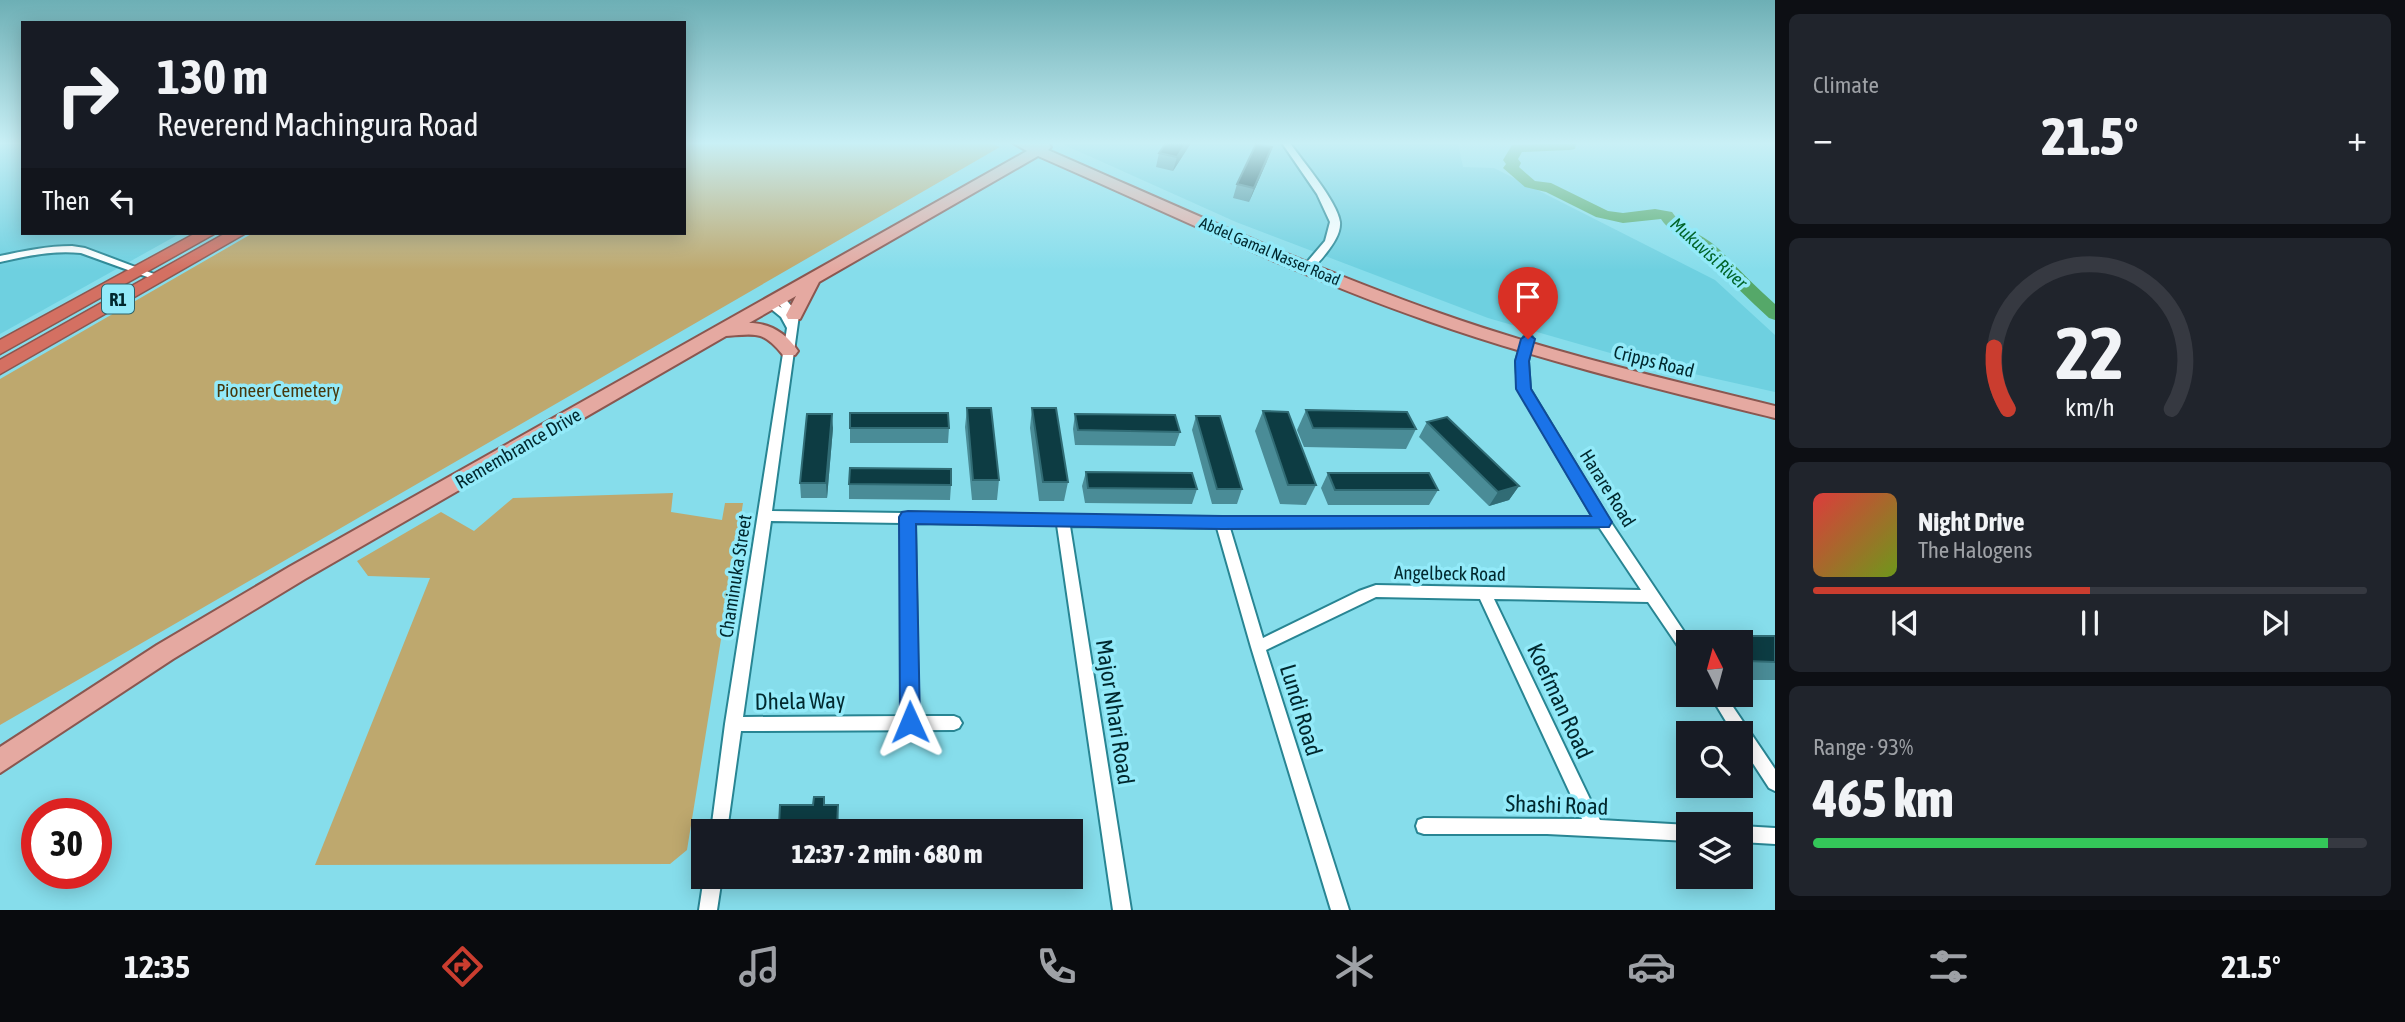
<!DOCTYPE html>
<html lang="en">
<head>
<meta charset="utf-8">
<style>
  :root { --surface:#171b24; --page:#20242c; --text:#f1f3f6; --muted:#9ea1a6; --line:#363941; --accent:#ca3d2f }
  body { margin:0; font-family:"Asap Condensed",sans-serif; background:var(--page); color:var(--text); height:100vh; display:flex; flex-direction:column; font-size:26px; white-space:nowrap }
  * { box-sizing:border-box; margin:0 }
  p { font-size:23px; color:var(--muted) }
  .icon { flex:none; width:38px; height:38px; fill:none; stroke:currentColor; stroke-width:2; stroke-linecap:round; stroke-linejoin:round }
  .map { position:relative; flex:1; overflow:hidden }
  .side { display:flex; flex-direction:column; gap:14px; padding:14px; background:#0d0f14; width:630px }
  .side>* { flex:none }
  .hud { position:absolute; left:21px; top:21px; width:665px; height:214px; border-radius:0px; box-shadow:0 4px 18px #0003; background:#171b24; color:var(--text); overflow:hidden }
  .needle { width:46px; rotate:354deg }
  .controls { position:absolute; left:1676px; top:630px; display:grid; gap:14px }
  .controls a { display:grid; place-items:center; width:77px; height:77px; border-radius:0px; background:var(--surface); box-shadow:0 4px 18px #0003; font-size:35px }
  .speed { position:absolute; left:21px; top:798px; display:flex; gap:14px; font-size:35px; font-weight:700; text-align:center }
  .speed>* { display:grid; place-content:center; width:91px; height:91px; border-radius:50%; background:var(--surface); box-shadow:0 4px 18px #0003; line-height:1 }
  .speed .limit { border:10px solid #d22; background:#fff; color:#111 }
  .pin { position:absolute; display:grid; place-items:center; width:60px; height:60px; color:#fff; margin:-72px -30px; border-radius:50% 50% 50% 0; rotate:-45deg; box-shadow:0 0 7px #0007 }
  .pin .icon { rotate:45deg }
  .me { position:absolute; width:77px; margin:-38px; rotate:359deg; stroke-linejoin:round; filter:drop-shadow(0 0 5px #0008) }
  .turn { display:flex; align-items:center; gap:24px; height:147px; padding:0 21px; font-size:32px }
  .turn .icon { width:91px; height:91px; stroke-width:2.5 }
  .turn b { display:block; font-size:49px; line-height:60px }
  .then { display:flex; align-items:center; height:66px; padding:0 21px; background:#0003; gap:14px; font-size:26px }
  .big { font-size:52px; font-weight:800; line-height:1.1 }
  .side .widget { flex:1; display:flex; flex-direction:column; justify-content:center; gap:10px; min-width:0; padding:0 24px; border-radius:10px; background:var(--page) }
  .side .dial { align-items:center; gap:0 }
  .dial svg { height:182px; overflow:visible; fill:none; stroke:var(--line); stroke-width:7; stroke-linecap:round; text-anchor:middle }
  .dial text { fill:var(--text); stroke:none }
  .song { display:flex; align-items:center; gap:21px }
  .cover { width:84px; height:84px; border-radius:10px; background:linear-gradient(135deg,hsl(0 70% 55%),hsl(80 70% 35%)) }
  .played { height:7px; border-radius:4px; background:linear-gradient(90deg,var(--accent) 50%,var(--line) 50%) }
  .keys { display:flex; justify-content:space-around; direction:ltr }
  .heat { display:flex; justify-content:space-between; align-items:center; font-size:38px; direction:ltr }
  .charge { height:10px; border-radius:5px; background:linear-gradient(90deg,#34c759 93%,var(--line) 0) }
  .trip { position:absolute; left:691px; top:819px; width:392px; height:70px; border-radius:0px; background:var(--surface); box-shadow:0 4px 18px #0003; font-weight:800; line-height:70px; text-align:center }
  .tabs { display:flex; height:112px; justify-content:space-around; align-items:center; background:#090b0e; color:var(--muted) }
  .tabs .icon { width:49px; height:49px }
  .tabs .on { color:var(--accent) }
  .tabs b { font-size:32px; color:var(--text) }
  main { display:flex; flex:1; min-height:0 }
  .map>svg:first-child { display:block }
  .built { fill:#6ed0e0 }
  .green { fill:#bea86e }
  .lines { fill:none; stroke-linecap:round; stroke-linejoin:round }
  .river { fill:#55a869; fill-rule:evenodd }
  .street-casing { stroke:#288593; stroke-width:4 }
  .primary-casing { stroke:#8a5750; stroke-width:4 }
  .highway-casing { stroke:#8a5750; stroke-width:3 }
  .street { fill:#fff; fill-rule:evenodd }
  .primary { fill:#e5a9a1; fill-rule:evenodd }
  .highway { fill:#d47062; fill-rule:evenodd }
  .wall { fill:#4a8c97 }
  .shaded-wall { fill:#316c75 }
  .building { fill:#0d3c43; stroke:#316c75; stroke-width:2 }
  .route { fill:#1a73e8; stroke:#114b97; stroke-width:2 }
  .labels { text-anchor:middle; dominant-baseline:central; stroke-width:7; stroke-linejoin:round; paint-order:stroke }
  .far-street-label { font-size:16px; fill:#01282e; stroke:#93eaf9 }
  .far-water-label { font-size:18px; font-style:italic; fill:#00652a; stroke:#93eaf9 }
  .shield { fill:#93eaf9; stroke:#2d626b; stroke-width:2 }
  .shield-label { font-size:18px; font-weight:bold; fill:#01282e }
  .street-label { font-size:19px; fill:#01282e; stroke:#93eaf9 }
  .park-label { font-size:19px; fill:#47380d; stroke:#93eaf9 }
  .near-street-label { font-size:23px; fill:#01282e; stroke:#93eaf9 }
</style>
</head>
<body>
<main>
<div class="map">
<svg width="1775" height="910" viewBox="0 0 1775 910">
  <rect width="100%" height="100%" fill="#86ddeb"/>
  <path class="built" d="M0,143h23v90h158l-181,101z
    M1060,143h398l5,24 31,1 221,112 60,55v57l-130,-29 -157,-45 -252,-96z"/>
  <path class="green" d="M684,143h306l10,4 -1000,578v-346l253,-146h431z
    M673,493l-2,19 51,8 3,-17h18l-56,347 -17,14 -355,1 115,-287 -62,-2 -11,-15 84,-49 33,19 39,-33z"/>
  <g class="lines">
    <path class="river" d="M1576,143l-1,6 -5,1 -48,2 -4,7 3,4 -2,4 16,14 16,2 57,28 15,2 32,-4 17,3c13,19 36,24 51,41 17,18 34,35 52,51v16l-6,-2c-21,-19 -40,-38 -58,-58 -15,-17 -37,-22 -50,-41l-38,4 -27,-6 -50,-25 -21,-5 -22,-19 3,-4 -3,-4 9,-15z"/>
    <defs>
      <path id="street" d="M1282,143h8c13,19 47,58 50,79 1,11 -7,22 -13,30 -6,8 -12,15 -20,19l-5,-3 23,-27 5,-19 -13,-28z
        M72,246l13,2 77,29 -5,3 -4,-1 -72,-26c-28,-3 -54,3 -81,9v-6c24,-5 47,-10 72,-10z
        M779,295l4,1 16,19 -27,196 450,7 371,-1 -75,-128 -2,-28 7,-22 1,-2h8l1,2 -5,22 2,28 78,129 83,124h-2v15l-5,-2 -36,-53 -154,-3 106,221 89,5v16l-142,-7h-123l-6,-2 -2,-6 2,-6 6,-2 158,1 -102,-220 -104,-2 -110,53 83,260h-18l-80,-263 -34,-119 -147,-2 61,384h-18l-56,-385 -142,-2 3,193h36l5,2 3,5 -3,5 -5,2 -213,1 -14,100h-16l14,-107 62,-396 -6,-11 -16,-13 5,-3 12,7 -8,-10zM771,521l131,2v193l-159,1zM1599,527l42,63 -265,-5 -17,6 -96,47 -33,-110z
        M1710,695h15l50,74v22l-6,-3 -28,-43v-12h-8z
        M1741,826l34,2v16l-34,-2z
        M704,877h18l-5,33h-18z"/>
      <path id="primary" d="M1013,143l36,1 2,3 -3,3c129,56 258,116 391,163 110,39 223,65 336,93v12c-117,-29 -233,-57 -347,-97 -133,-46 -261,-109 -390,-165l-219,126 -19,37h-12l-2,-4 10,-19 -47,27c21,0 37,10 49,28l-3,4h-12c-20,-25 -28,-21 -57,-19l-421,243 -132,80 -173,114v-26l157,-102 132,-78 738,-416z"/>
      <path id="highway" d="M196,233l18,1 -214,120v-14z
        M226,233h20l-246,141v-14z"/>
    </defs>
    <use href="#street" class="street-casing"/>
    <use href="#primary" class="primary-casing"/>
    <use href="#highway" class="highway-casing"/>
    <use href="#street" class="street"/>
    <use href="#primary" class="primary"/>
    <use href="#highway" class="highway"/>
  </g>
  <path class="wall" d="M1191,143l-18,28 -17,-4 3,-14z
    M1267,161l-18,41 -16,-4 4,-14z
    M967,408l32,72 -2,20h-25l-7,-73z
    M1032,408l36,74 -4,19h-25l-9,-73z
    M1306,410l110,19 -10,20 -102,-2 -7,-17z
    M1263,411l53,74 -10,20 -26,-1 -25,-73z
    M1075,414l105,18 -5,14 -100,-1 -2,-16z
    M1196,416l46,73 -5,15h-25l-20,-74z
    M1427,422l92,64 -10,14 -20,6 -70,-69z
    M833,428l-6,70h-26l-1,-15z
    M850,428h99l-1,15h-98z
    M1086,472l111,17 -5,15 -107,-1 -3,-17z
    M1328,473l110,17 -9,15h-101l-7,-17z
    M849,484l102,1 -1,15 -101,-1z
    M1728,636h47v44h-34v-38h-20z
    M813,805h25l1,26h-59l-1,-5z"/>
  <path class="shaded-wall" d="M1186,143h5l-18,28 4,-14z
    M1272,147l-5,14 -18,41 5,-14z
    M832,414l1,14 -6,70 -1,-15z
    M1519,486l-10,14 -20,6 9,-14z"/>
  <path class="building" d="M1166,143h20l-9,14 -18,-4z
    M1256,144l16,3 -18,41 -17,-4z
    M967,408h24l8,72h-26z
    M1032,408h24l12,74h-25z
    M1306,410l101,2 9,17 -103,-1z
    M1263,411l25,1 28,73h-28z
    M850,413h98l1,15h-99z
    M807,414h25l-6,69h-26z
    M1075,414l100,1 5,17 -102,-2z
    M1196,416h24l22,73h-25z
    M1447,417l72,69 -21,6 -71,-70z
    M850,468l101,1v16l-102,-1z
    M1086,472l106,1 5,16 -109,-1z
    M1328,473h101l9,17h-103z
    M1728,636h47v26l-29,-1 -5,-6v-13h-8z
    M814,797h10v8h14l-1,20h-14v6h-16v-6l-28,1 1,-21h33z"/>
  <linearGradient id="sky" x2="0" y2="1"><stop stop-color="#6dafb5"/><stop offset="0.53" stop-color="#c9f0f6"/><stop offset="1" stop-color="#c9f0f6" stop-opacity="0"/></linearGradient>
  <rect width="1775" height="270" fill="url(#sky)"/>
  <path class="route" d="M1528,334l7,5 -6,22 2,28 78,128 3,5 -3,5 -387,2 -306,-5 4,198 -3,7 -7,2 -7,-2 -3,-7 -1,-205 3,-5 6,-1 314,5h369l-75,-127 -1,-28 6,-22z"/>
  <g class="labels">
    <g class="far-street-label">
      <text transform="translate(1270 251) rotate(23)">Abdel Gamal Nasser Road</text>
    </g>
    <g class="far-water-label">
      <text transform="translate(1709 253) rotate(42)">Mukuvisi River</text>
    </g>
    <rect class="shield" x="102" y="284.5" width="32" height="29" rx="5"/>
    <g class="shield-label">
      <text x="118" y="299">R1</text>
    </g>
    <g class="street-label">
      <text transform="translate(1654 361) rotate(14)">Cripps Road</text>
      <text transform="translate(518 448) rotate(-30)">Remembrance Drive</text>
      <text transform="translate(1608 488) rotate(58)">Harare Road</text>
      <text transform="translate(1450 573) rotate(1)">Angelbeck Road</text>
      <text transform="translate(735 576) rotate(-81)">Chaminuka Street</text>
    </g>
    <g class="park-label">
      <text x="278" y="390">Pioneer Cemetery</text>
    </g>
    <g class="near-street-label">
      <text transform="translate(800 701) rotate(-1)">Dhela Way</text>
      <text transform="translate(1560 701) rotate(65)">Koefman Road</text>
      <text transform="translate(1301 710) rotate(73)">Lundi Road</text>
      <text transform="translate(1115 712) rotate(81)">Major Nhari Road</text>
      <text transform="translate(1557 805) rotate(2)">Shashi Road</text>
    </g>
  </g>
</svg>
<div class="controls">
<a><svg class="needle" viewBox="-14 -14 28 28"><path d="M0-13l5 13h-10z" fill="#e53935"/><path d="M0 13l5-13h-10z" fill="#9ea1a6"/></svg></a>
<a><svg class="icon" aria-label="search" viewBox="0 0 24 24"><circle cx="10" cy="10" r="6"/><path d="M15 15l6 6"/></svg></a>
<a><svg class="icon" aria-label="layers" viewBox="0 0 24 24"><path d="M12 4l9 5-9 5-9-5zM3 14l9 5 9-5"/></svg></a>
</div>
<div class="speed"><div class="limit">30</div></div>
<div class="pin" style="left:1528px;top:339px;background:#d93025"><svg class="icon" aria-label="arrive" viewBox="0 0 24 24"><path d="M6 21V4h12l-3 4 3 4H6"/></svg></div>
<svg class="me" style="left:910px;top:722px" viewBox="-20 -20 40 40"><path d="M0-17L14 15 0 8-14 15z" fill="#1a73e8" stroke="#fff" stroke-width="4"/></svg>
<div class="trip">12:37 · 2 min · 680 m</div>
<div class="hud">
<div class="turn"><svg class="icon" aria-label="right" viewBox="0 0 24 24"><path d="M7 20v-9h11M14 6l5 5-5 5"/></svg><div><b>130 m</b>Reverend Machingura Road</div></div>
<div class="then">Then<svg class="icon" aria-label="left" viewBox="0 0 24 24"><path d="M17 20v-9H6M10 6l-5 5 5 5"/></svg></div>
</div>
</div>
<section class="side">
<div class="widget"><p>Climate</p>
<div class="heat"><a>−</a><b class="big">21.5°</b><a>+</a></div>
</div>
<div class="widget dial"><svg viewBox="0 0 100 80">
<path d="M14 69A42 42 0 1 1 86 69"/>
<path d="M14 69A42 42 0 0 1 8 42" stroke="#ca3d2f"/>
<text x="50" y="56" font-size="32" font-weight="700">22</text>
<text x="50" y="72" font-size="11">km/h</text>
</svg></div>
<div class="widget">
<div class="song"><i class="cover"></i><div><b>Night Drive</b><p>The Halogens</p></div></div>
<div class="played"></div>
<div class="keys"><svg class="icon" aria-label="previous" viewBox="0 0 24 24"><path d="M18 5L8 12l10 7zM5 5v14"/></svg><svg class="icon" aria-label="pause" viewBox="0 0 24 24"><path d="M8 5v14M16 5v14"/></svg><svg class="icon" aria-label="next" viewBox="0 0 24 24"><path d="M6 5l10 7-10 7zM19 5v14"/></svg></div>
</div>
<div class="widget"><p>Range · 93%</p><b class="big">465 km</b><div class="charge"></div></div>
</section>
</main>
<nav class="tabs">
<b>12:35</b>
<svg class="icon on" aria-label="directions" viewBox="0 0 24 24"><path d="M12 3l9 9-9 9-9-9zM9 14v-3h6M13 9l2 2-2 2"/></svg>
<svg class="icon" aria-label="music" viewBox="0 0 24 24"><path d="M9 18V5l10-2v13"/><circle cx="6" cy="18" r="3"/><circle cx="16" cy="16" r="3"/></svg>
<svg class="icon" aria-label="phone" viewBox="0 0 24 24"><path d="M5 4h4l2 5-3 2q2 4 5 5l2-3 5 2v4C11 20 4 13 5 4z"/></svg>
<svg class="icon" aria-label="climate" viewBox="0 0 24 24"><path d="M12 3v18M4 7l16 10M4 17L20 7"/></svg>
<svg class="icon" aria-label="car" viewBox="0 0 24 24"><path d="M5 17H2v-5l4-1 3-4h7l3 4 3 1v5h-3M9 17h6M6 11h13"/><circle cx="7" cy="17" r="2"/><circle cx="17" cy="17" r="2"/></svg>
<svg class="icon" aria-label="filters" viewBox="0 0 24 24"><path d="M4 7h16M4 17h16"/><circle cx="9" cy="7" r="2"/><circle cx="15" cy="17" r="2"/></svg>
<b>21.5°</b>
</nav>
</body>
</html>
